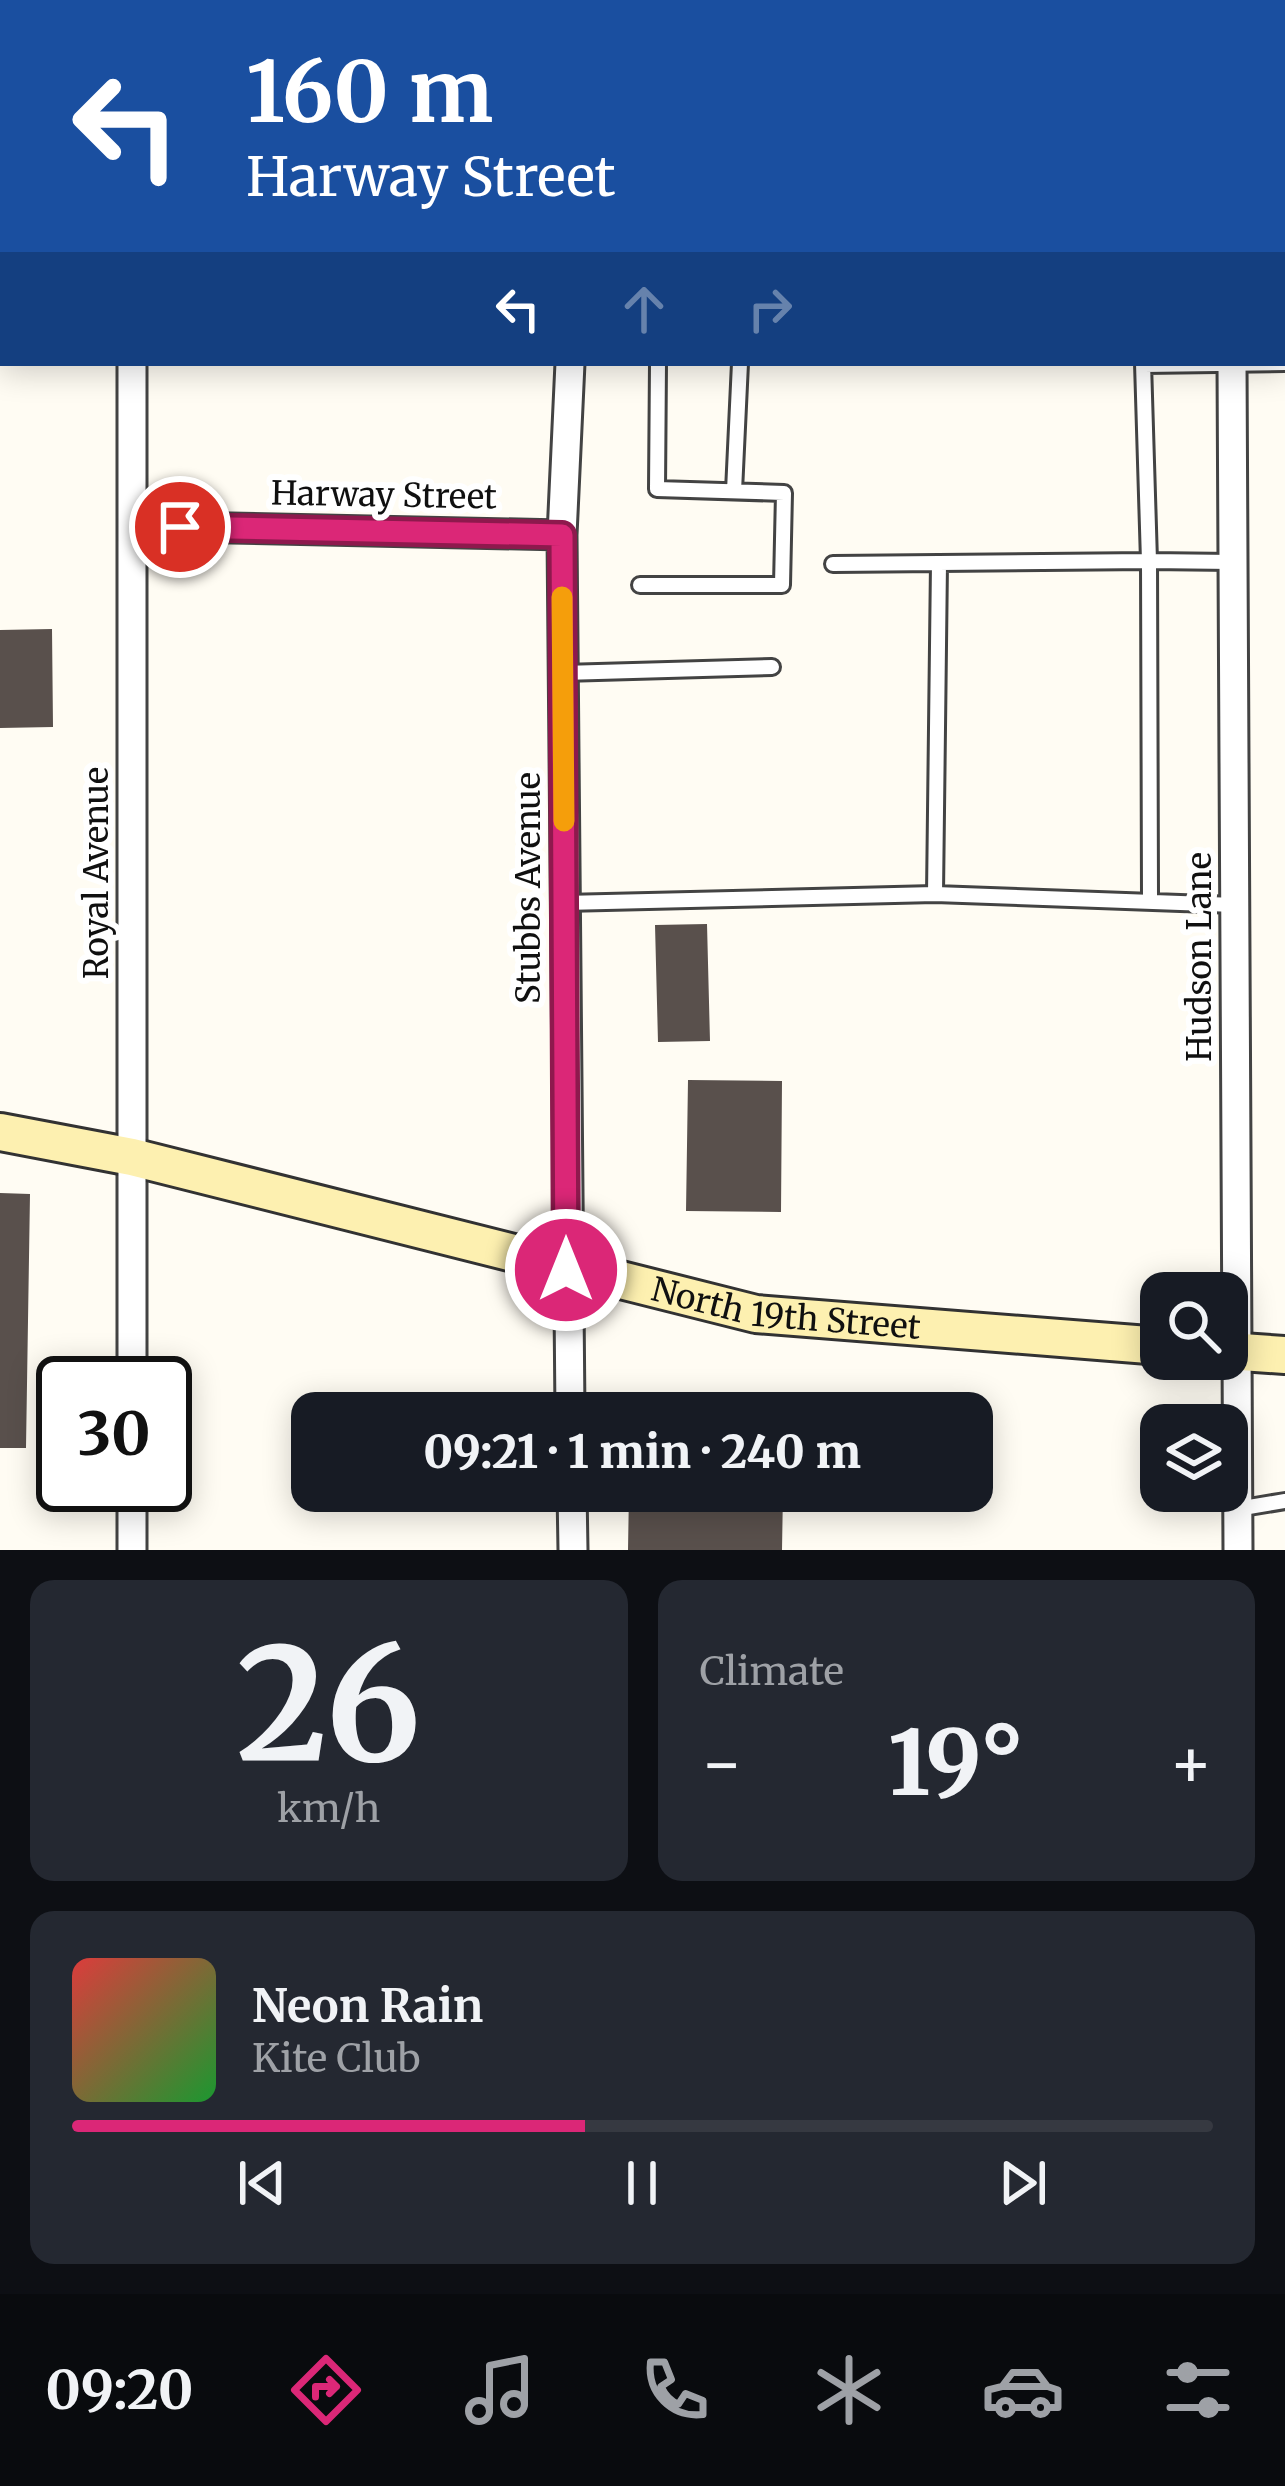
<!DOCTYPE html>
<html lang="en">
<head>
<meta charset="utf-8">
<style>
  :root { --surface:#171b24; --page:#242831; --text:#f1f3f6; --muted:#9ea1a6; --line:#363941; --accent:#db2777 }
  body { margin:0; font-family:Merriweather,serif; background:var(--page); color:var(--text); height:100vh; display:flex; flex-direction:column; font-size:45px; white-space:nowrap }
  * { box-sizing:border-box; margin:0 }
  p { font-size:39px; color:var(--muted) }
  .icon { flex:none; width:66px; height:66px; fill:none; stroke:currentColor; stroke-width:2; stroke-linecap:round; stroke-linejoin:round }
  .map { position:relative; height:1550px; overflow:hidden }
  .details { display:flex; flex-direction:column; gap:30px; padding:30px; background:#0d0f14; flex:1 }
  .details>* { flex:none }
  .hud { position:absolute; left:0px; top:0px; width:1287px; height:366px; box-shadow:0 6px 30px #0003; background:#1a4fa0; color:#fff; overflow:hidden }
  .buttons { position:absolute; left:1140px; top:1272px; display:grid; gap:24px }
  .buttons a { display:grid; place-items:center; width:108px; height:108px; border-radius:24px; background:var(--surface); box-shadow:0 6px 30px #0003; font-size:60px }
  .speed { position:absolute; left:36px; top:1356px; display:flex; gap:24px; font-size:60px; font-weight:700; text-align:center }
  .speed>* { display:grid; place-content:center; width:156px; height:156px; border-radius:50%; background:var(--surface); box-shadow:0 6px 30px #0003; line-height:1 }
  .speed .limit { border:6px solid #111; border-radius:18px; background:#fff; color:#111 }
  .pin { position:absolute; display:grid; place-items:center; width:102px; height:102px; color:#fff; margin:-51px; border:6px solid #fff; border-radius:50%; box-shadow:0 3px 12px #0007 }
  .me { position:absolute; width:132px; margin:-66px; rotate:0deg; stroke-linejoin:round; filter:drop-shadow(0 0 9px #0008) }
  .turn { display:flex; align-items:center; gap:42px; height:252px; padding:0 48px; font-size:54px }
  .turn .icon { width:156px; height:156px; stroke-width:2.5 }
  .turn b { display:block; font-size:84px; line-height:102px }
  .lanes { display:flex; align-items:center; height:114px; padding:0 48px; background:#0003; justify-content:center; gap:60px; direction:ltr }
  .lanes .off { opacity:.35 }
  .big { font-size:90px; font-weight:800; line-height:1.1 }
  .details .widget { flex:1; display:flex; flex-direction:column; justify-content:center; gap:18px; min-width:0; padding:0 42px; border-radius:24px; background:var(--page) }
  .details .dial { align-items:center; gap:0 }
  .dial b { font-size:156px; line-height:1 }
  .song { display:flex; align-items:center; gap:36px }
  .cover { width:144px; height:144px; border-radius:18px; background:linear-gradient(135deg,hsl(0 70% 55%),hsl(130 70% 35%)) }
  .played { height:12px; border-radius:6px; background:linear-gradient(90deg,var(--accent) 45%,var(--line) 45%) }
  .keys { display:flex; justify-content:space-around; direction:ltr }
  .heat { display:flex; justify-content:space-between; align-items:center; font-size:66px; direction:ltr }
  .details .tiles { flex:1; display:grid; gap:30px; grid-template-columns:1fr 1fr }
  .widget:last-child { grid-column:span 2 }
  .trip { position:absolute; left:291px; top:1392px; width:702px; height:120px; border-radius:24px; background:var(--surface); box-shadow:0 6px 30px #0003; font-weight:800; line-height:120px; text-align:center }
  .tab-bar { display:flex; height:192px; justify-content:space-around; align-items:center; background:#090b0e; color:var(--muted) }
  .tab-bar .icon { width:84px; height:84px }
  .tab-bar .on { color:var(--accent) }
  .tab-bar b { font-size:54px; color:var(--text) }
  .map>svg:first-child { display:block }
  .building { fill:#59504c }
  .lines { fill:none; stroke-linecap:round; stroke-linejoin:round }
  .lane-casing { stroke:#434343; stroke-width:20 }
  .street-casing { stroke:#434343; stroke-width:33 }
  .secondary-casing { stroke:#323232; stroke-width:42 }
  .lane { stroke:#fff; stroke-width:14 }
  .street { stroke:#fff; stroke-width:27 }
  .secondary { stroke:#fdf0b0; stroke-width:36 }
  .route-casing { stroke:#8e194d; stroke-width:30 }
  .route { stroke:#db2777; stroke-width:21 }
  .slow { stroke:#f59e0b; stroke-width:21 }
  .labels { text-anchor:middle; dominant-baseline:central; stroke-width:12; stroke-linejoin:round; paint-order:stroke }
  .street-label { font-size:33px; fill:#101010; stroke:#fff }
</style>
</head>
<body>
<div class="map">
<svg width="1285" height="1550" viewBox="0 0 1285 1550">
  <rect width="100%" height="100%" fill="#fffcf3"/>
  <path class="building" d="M52,629l1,98 -53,1v-98z
    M707,924l3,117 -52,1 -3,-117z
    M688,1080l94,1 -1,131 -95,-1z
    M0,1193l30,1 -4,254h-26z
    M629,1491h154l-1,59h-154z"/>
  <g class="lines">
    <defs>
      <path id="lane" d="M1090,0l35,3
        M695,3v-3
        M767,3v-3
        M849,3v-3
        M986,3v-3
        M1284,187h1
        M1143,363l6,198 84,1
        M1144,365l141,-2
        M734,491l6,-128
        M833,564l316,-3 1,337
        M640,585h142l2,-92 -127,-4 1,-126
        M563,673l209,-6
        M935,894l4,-331
        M564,903l371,-9 300,11
        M1237,1509l48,-8"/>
      <path id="street" d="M1231,0v3
        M599,3l1,-3
        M1232,363l6,1187
        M132,526l430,9
        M132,1383v-1020
        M570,1413l-8,-878 8,-172
        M572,1491l1,59
        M132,1550v-65"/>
      <g id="secondary">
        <path id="s1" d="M0,1132l132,25 624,157 405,32"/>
        <path d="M1227,1351l58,4"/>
      </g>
    </defs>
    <use href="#lane" class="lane-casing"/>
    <use href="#street" class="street-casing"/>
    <use href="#secondary" class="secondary-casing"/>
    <use href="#lane" class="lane"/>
    <use href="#street" class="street"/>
    <use href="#secondary" class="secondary"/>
  </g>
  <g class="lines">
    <defs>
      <path id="route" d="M180,527l382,8 4,735"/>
    </defs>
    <use href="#route" class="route-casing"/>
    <use href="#route" class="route"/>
    <path class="slow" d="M562,597l2,224"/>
  </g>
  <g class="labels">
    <g class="street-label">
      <text transform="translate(384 495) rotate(1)">Harway Street</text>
      <text transform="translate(96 873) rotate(-90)">Royal Avenue</text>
      <text transform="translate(528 888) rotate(-90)">Stubbs Avenue</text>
      <text transform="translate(1199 957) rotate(-90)">Hudson Lane</text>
      <text stroke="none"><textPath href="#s1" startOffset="807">North 19th Street</textPath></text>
    </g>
  </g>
</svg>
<div class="buttons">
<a><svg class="icon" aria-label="search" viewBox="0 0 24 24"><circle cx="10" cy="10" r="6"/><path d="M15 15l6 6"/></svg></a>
<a><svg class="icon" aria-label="layers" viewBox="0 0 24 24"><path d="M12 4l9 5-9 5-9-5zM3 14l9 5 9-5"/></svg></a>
</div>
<div class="speed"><div class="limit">30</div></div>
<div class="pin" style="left:180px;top:527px;background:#d93025"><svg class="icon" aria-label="arrive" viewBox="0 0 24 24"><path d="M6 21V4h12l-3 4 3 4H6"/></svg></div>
<svg class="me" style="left:566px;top:1270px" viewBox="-20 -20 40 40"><circle r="17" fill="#db2777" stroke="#fff" stroke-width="3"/><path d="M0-11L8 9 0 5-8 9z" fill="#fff"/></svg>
<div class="trip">09:21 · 1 min · 240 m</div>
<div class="hud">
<div class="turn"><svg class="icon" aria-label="left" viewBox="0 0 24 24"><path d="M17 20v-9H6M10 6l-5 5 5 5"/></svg><div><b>160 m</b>Harway Street</div></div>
<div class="lanes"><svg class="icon" aria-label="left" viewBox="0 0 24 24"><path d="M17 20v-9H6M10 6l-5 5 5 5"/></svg><svg class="icon off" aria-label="ahead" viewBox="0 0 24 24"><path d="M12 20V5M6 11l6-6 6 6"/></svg><svg class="icon off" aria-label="right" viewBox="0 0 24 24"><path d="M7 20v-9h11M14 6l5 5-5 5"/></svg></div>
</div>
</div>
<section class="details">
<div class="tiles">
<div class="widget dial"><b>26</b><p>km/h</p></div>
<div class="widget"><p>Climate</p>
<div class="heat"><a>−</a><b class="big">19°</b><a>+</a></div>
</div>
<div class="widget">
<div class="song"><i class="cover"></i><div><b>Neon Rain</b><p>Kite Club</p></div></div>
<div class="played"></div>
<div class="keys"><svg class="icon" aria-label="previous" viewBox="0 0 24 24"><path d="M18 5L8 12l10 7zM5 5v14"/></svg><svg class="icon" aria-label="pause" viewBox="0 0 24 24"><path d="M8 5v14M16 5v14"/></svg><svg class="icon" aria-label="next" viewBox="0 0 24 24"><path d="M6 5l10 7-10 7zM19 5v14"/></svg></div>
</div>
</div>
</section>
<nav class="tab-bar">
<b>09:20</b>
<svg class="icon on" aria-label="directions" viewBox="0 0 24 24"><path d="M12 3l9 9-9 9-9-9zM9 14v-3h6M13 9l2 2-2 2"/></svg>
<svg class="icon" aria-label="music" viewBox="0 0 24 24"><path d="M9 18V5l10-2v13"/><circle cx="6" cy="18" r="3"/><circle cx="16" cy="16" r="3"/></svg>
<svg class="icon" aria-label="phone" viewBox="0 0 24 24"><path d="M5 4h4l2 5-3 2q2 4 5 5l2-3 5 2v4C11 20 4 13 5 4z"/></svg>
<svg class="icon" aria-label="climate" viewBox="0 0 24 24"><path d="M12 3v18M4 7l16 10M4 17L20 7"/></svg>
<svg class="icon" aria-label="car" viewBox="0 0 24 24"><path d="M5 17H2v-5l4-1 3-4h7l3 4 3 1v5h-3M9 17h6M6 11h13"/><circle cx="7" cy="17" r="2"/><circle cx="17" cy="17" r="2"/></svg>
<svg class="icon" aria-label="filters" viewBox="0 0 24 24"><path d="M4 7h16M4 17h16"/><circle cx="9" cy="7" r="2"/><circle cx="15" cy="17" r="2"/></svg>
</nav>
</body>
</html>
